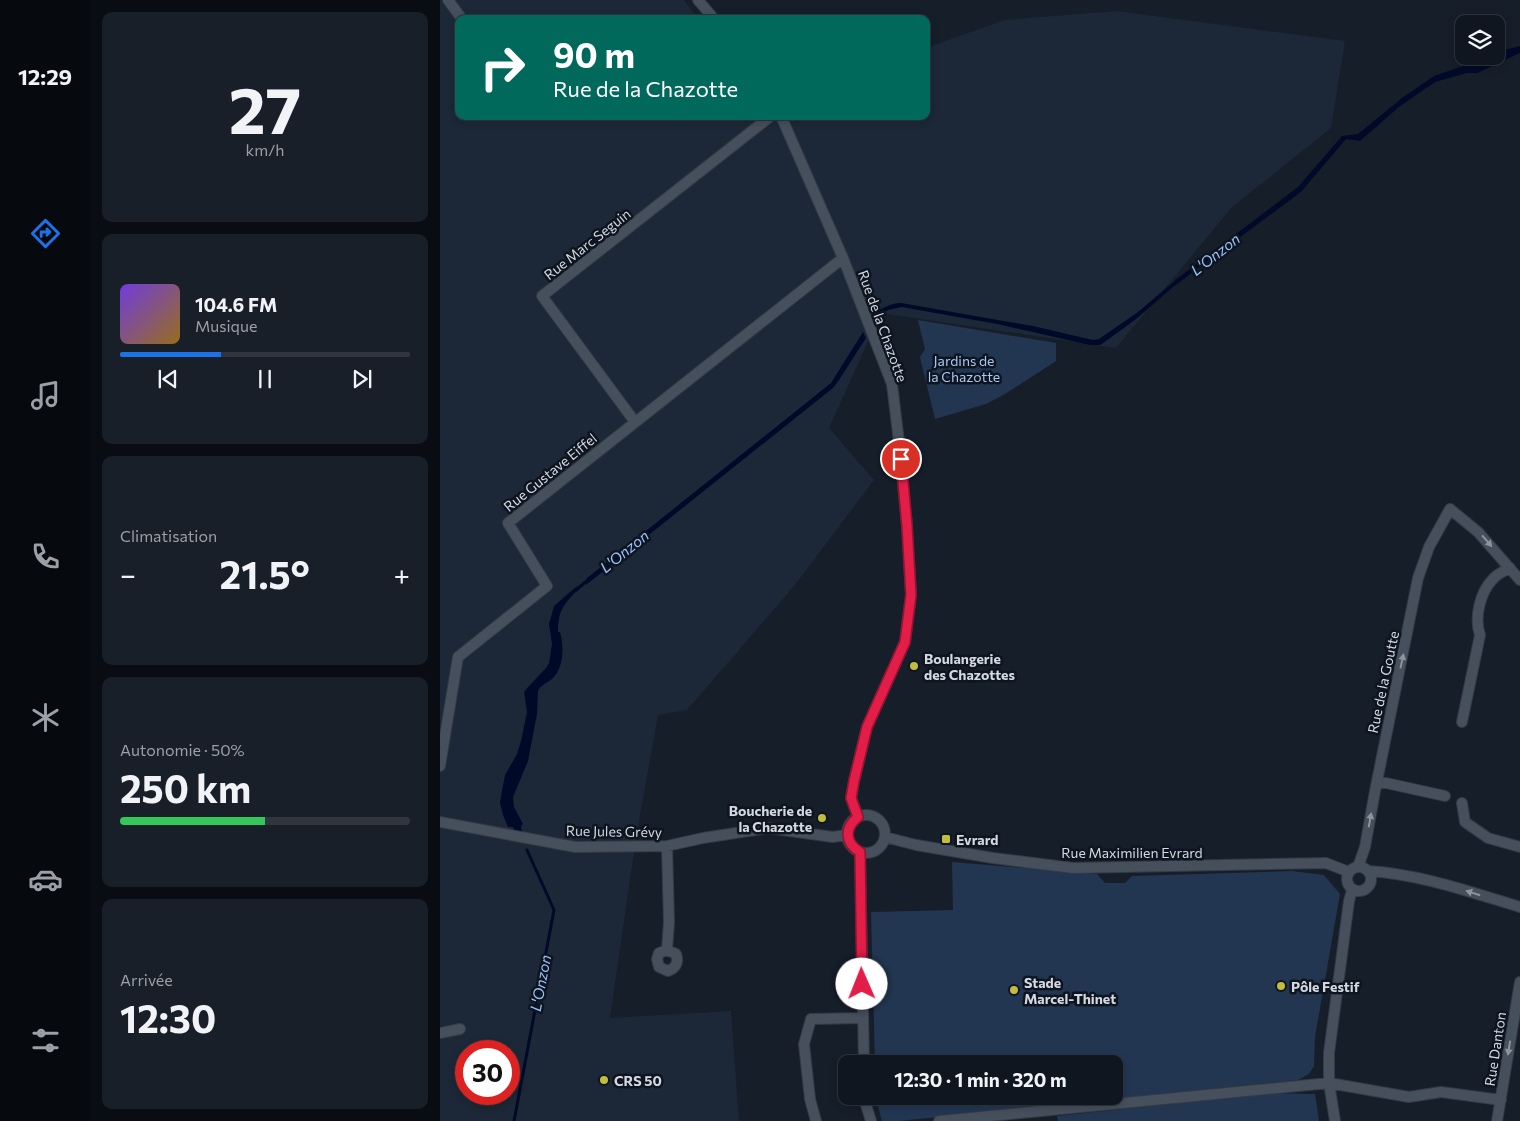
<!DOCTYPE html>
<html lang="fr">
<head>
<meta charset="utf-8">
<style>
  :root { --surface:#101620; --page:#191f29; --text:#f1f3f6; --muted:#9c9fa5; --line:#30353e; --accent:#1a73e8 }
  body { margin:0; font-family:Commissioner,sans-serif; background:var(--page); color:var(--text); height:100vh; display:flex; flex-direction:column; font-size:19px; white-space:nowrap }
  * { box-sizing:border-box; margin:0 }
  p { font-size:16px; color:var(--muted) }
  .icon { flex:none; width:28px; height:28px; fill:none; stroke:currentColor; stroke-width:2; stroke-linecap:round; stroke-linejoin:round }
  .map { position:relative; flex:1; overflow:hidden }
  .side { display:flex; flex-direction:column; gap:12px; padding:12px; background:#090c12; width:350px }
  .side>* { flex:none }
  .banner { position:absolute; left:15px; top:15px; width:475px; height:105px; border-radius:10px; box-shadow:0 2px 8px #0003,0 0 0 1px var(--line); background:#00695c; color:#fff; overflow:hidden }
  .buttons { position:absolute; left:1015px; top:15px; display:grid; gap:10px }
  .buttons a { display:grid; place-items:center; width:50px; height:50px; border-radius:10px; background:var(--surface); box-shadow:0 2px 8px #0003,0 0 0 1px var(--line); font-size:25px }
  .speed { position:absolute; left:15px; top:1040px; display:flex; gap:10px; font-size:25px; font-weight:700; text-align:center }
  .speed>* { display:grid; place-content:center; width:65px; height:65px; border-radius:50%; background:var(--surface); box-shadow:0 2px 8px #0003,0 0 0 1px var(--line); line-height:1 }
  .speed .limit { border:8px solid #d22; background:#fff; color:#111 }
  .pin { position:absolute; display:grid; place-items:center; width:42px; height:42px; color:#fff; margin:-21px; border:2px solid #fff; border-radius:50%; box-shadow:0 1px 5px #0007 }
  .me { position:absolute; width:55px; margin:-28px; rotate:359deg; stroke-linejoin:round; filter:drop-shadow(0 0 4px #0008) }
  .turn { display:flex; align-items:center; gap:18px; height:105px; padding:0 15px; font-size:22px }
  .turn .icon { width:65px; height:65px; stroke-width:2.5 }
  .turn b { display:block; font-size:35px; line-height:42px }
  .big { font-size:38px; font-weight:700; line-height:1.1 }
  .side .card { flex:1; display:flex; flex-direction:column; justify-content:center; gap:8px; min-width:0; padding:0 18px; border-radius:10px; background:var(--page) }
  .side .dial { align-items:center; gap:0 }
  .dial b { font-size:65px; line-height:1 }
  .song { display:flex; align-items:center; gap:15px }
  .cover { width:60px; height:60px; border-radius:8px; background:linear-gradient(135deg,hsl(260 70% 55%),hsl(40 70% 35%)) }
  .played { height:5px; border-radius:2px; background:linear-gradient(90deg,var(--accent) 35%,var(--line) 35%) }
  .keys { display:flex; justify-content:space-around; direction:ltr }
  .heat { display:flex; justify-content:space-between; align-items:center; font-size:28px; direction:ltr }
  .charge { height:8px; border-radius:4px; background:linear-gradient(90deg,#34c759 50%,var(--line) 0) }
  .trip { position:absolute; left:398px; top:1055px; width:285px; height:50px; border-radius:10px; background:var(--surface); box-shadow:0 2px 8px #0003,0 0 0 1px var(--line); font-weight:700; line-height:50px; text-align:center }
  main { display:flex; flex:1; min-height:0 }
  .dock { display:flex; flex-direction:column; width:90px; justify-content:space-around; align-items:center; background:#06090d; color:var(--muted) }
  .dock .icon { width:35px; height:35px }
  .dock .current { color:var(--accent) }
  .dock b { font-size:22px; color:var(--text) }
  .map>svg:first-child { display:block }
  .built { fill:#1c2837; fill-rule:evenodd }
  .green { fill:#223652 }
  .water { fill:#000a28 }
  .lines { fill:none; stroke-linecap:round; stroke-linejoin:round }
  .stream { stroke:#000a28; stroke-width:3 }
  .street-casing { stroke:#353a44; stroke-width:12 }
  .street { stroke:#464f5c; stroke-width:10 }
  .oneway { fill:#8d949e }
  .route-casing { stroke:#92132f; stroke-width:12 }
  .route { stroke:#e11d48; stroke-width:9 }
  .poi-dot { fill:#c3bd3e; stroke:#0e1520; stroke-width:2 }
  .labels { text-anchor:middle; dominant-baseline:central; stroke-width:5; stroke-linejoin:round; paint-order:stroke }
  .street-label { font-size:14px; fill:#d4d9e1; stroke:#0e1520 }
  .park-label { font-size:14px; fill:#a8c6f1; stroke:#0e1520 }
  .poi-label { font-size:14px; font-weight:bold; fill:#d4d9e1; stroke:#0e1520; text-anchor:start }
  .water-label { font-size:15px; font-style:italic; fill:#99c2fa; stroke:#0e1520 }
</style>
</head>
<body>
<main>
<nav class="dock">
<b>12:29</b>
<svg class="icon current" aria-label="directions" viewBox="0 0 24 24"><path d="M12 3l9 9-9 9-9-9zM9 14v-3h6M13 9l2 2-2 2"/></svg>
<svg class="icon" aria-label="music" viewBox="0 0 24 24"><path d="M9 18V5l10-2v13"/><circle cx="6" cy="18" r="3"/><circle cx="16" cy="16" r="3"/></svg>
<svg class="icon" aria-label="phone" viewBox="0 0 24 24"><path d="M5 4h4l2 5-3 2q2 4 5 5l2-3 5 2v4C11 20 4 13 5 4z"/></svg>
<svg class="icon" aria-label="climate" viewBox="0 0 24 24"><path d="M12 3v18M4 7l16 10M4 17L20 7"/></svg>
<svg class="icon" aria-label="car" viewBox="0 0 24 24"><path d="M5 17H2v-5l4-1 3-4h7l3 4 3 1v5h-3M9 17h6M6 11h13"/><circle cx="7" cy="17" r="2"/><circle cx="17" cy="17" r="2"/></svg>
<svg class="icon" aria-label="filters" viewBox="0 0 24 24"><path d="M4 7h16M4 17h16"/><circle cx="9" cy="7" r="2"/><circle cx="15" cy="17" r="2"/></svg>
</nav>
<section class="side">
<div class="card dial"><b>27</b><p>km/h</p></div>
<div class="card">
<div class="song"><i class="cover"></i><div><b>104.6 FM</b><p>Musique</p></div></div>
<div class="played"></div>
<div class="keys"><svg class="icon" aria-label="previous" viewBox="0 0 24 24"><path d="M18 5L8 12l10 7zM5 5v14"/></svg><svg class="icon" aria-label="pause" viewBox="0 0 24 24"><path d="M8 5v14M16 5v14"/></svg><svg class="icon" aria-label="next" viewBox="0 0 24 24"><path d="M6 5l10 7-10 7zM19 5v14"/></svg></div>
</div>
<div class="card"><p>Climatisation</p>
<div class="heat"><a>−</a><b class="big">21.5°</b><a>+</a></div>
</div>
<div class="card"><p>Autonomie · 50%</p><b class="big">250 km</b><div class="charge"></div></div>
<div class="card"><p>Arrivée</p><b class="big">12:30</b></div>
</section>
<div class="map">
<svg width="1080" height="1121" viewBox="0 0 1080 1121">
  <rect width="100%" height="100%" fill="#161e2a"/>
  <path class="built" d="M0,0h244l14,19h-239v97h467v-68l79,-28 111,-9 229,30 -14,87 -100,80 -115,140 -235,-35 -52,115 45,52 -79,105 -108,125 -29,5 -22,123 -26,180 121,-7 8,110h-299zM26,1051h43v43h-43z"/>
  <path class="green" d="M478,320l138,23v18l-51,33 -19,10 -51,15 -15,-62 5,-8z
    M512,862l145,12 8,9h20l7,-7 160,-5 32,4 16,19 -25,143 -1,29 -5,8 -11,6 -399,41h-17l-7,-25h239v-32h-239l-4,-152 82,-2z
    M829,1093l46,1 4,27h-261l-1,-5z"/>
  <path class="water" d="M1080,46v7l-43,20h-10l-32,9 -36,25 -39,34 -14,-2 -45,53 -128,95 -38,33 -32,23 -3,2h-10l-93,-21 -95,-17 -14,3 -12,8 -2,-5c9,-5 17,-10 27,-10l132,23 60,14 6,-1 39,-27 40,-34 120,-91 44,-51 16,-2 44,-36 32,-22 29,-10 16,-2 17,-8v-1l8,-5z
    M423,332l3,6 -27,42 -6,8 -247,197 1,-7 244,-195z
    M137,586c-1,8 -7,11 -11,17 -7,9 -8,18 -8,29h2c4,14 4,35 -7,46 -5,5 -12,6 -15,13l-1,23 -9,47 -15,36 1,10 9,17 -2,2 1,6 -8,-2 -1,-3h-5l-5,-12 -3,-12 1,-7 4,-21 12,-21 4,-13 6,-29 -3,-20 4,-5 18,-19 3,-5 3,-19 -3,-20 5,-18z"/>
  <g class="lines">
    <path class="stream" d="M135,591l14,-12
      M74,1121l40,-211 -27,-60"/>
    <defs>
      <path id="street" d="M8,0l14,19
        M258,0l16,19
        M341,116l62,142 49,126 7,58 8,84 4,69 -6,47 -38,85 -13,54 -3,17 7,19
        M195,422l-93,-126 229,-180
        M1022,722l18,-87c-6,-17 0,-43 13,-56 4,-5 11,-8 17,-11
        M0,766l18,-109 89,-71 -39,-63 335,-265
        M937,781l68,15
        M1022,803l3,19 23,16 32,9
        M407 834a19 19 0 1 1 38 0a19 19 0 1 1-38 0Z
        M0,822l135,25 92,-1 36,-8 65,-10 65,9 14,-2
        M445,837l31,8 77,13 80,10 253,-5 23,9
        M227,846l2,76 -2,28 -8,3 -2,6 2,8 9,4c8,-3 11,-9 8,-17l-9,-4
        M420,852l4,212
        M907 879a12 12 0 1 1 24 0a12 12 0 1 1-24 0Z
        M918,867l7,-20 10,-56 43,-213 11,-31 21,-38 28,23 42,48
        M928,871c52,3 102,21 152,36
        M0,1033l20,-4
        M425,1096l1,9 5,16
        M376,1121l-6,-22 -6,-55 7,-25 52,-1
        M499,1121l390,-38 80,14 32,-5 60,8
        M895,1121l-6,-38v-30l20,-152 3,-11
        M1057,1121l23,-139"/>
    </defs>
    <use href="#street" class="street-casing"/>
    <use href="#street" class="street"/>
  </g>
  <defs><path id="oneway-solid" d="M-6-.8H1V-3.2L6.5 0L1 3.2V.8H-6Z" transform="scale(1.25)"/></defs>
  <g class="oneway">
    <use href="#oneway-solid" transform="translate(1047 541) rotate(49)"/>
    <use href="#oneway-solid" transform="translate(962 661) rotate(-78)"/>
    <use href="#oneway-solid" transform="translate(930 820) rotate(-80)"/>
    <use href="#oneway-solid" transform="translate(1033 893) rotate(-163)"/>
    <use href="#oneway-solid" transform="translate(1069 1048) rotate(99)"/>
  </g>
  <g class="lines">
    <defs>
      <path id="route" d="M422,984l-2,-132c-15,-9 -16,-24 -2,-35l-7,-19 3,-17 13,-54 38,-85 6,-47 -4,-69 -6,-67"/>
    </defs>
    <use href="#route" class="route-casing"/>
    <use href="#route" class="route"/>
  </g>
  <g class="poi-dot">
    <circle cx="474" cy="666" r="5"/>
    <circle cx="382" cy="818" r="5"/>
    <rect x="501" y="834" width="10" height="10" rx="2.5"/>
    <circle cx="841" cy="986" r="5"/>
    <circle cx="574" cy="990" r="5"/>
    <circle cx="164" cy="1080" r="5"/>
  </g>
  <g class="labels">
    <g class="street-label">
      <text transform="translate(147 244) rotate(-38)">Rue Marc Seguin</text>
      <text transform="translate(443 326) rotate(70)">Rue de la Chazotte</text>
      <text transform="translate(110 472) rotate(-39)">Rue Gustave Eiffel</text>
      <text transform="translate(943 682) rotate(-78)">Rue de la Goutte</text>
      <text transform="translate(174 831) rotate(1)">Rue Jules Grévy</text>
      <text x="692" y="852">Rue Maximilien Evrard</text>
      <text transform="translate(1055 1049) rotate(-81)">Rue Danton</text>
    </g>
    <g class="park-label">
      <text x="524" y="360">Jardins de<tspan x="524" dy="16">la Chazotte</tspan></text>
    </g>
    <g class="poi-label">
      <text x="484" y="658">Boulangerie<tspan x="484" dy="16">des Chazottes</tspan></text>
      <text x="372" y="810" text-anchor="end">Boucherie de<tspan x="372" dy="16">la Chazotte</tspan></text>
      <text x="516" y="839">Evrard</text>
      <text x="584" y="982">Stade<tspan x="584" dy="16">Marcel-Thinet</tspan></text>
      <text x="851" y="986">Pôle Festif</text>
      <text x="174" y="1080">CRS 50</text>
    </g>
    <g class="water-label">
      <text transform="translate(775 254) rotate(-38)">L'Onzon</text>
      <text transform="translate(184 551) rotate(-39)">L'Onzon</text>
      <text transform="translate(100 983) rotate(-79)">L'Onzon</text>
    </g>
  </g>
</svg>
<div class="buttons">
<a><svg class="icon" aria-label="layers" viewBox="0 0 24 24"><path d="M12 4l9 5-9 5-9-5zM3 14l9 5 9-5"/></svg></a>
</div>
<div class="speed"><div class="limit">30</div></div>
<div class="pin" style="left:461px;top:459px;background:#d93025"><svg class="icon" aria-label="arrive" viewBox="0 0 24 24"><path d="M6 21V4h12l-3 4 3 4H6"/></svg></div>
<svg class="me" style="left:422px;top:984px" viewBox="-20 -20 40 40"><circle r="19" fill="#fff"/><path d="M0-13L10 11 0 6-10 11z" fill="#e11d48"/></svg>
<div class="trip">12:30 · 1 min · 320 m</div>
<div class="banner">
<div class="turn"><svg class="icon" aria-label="right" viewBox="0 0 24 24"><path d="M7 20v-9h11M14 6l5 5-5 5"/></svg><div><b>90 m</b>Rue de la Chazotte</div></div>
</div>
</div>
</main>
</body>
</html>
